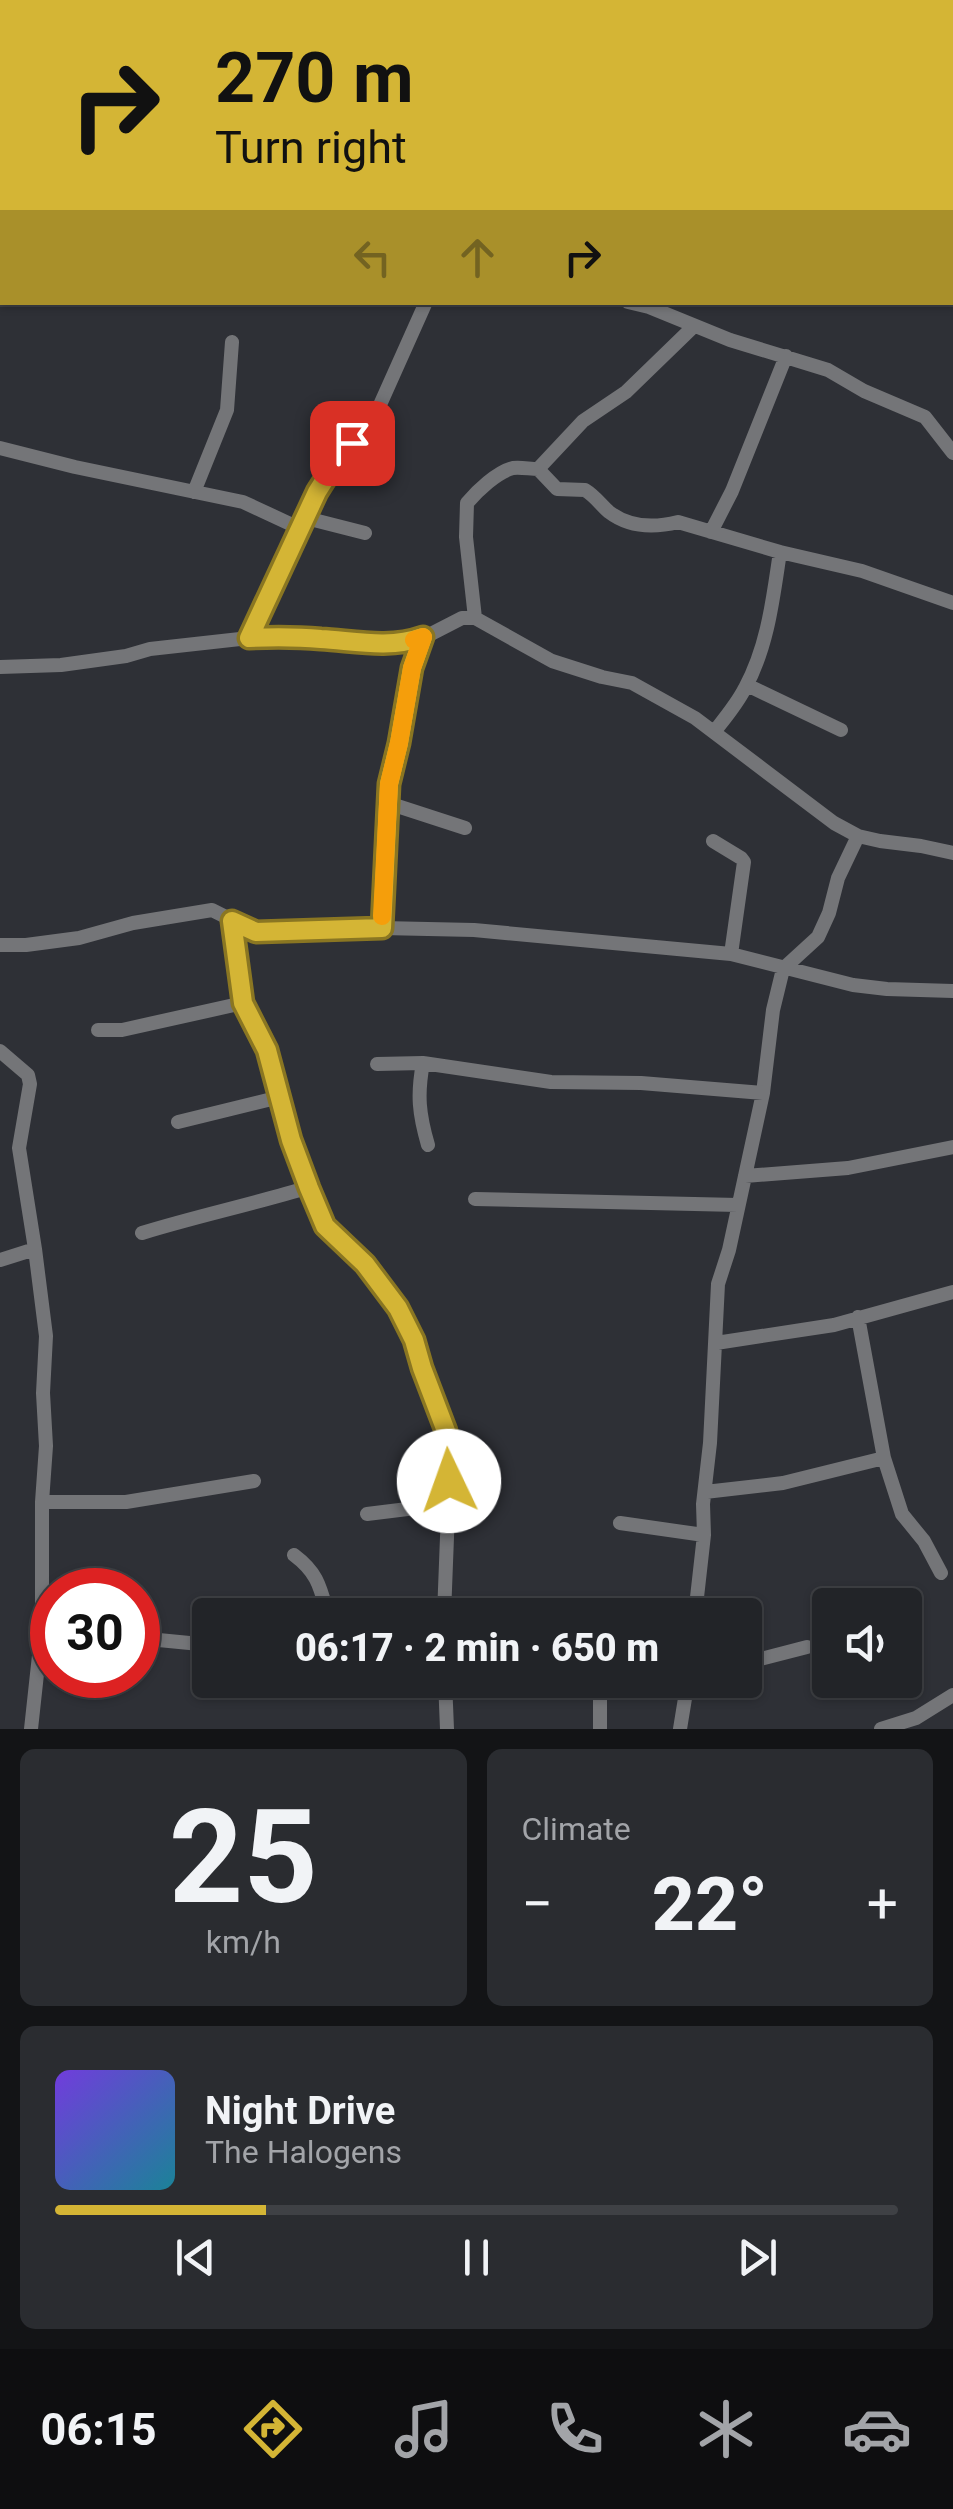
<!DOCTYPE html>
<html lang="en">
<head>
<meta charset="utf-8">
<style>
  :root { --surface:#222428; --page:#2a2c30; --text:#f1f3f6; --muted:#a2a4a8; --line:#3f4145; --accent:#d4b535 }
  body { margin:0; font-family:Roboto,sans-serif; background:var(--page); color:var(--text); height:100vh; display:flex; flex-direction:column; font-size:38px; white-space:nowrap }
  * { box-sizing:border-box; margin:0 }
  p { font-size:32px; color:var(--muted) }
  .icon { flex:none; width:55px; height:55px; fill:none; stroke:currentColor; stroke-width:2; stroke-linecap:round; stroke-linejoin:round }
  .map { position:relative; height:1729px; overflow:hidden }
  .panel { display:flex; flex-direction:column; gap:20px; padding:20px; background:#131416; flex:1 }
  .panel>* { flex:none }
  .hud { position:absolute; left:0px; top:0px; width:955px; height:305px; box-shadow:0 2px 8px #0004,0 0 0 2px var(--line); background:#d4b535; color:#111; overflow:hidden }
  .controls { position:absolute; left:812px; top:1588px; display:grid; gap:20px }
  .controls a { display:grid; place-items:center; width:110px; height:110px; border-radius:10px; background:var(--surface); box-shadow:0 2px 8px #0004,0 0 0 2px var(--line); font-size:50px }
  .speed { position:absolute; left:30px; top:1568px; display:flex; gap:20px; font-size:50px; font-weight:700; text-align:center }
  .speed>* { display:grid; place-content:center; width:130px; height:130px; border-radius:50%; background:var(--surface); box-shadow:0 2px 8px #0004,0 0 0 2px var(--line); line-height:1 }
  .speed .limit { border:15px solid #d22; background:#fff; color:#111 }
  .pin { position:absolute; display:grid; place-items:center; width:85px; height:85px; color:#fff; margin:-42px; border-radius:20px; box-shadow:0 5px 15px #0006 }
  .me { position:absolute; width:110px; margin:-55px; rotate:357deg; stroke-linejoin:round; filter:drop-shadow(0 0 8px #0008) }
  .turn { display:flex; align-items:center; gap:35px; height:210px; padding:0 50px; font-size:45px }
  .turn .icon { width:130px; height:130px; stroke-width:2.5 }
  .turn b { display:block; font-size:70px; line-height:85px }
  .lanes { display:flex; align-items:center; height:95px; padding:0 50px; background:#0003; justify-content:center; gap:50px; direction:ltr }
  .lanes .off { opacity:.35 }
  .big { font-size:75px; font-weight:800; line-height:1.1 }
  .panel .card { flex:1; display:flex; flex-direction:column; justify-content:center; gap:15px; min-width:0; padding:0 35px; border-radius:15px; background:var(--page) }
  .panel .dial { align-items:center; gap:0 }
  .dial b { font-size:130px; line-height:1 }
  .song { display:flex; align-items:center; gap:30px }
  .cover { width:120px; height:120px; border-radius:15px; background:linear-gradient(135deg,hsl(260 70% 55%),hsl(190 70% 35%)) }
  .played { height:10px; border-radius:5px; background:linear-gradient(90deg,var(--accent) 25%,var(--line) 25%) }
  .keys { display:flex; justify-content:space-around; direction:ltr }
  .heat { display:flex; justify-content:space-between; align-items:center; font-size:55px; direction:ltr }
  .panel .tiles { flex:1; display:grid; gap:20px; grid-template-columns:1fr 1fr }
  .card:last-child { grid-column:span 2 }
  .trip { position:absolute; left:192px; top:1598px; width:570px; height:100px; border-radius:10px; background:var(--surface); box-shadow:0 2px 8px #0004,0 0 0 2px var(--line); font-weight:800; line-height:100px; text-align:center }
  .tabs { display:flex; height:160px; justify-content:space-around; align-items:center; background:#0e0e10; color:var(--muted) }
  .tabs .icon { width:70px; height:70px }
  .tabs .on { color:var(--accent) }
  .tabs b { font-size:45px; color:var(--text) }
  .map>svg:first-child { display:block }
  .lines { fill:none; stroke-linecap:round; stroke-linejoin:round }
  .minor { stroke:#747578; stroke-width:14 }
  .route-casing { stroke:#8a7622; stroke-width:25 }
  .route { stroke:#d4b535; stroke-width:18 }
  .slow { stroke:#f59e0b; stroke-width:18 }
</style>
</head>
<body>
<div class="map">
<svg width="953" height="1729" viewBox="0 0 953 1729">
  <rect width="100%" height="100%" fill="#2e3036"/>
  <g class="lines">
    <path class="minor" d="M0,3l3,-3
      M0,98l2,-1
      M0,223l2,-4
      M0,273h2
      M628,302l21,5 81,33 98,30 36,21 61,26 28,36
      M0,448l75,19 168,35 58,27
      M538,469l45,-48 43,-29 67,-65
      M194,492l33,-82 5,-68
      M306,518l59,15
      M711,532l21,-41 54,-135
      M780,552l82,19 91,32
      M475,618l-9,-81 1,-34c10,-12 30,-31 46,-35 8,-1 17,1 25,1l19,20 28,1c10,6 16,15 24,22 21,16 45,16 69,10l102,30c-7,46 -12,94 -35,136 -8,16 -20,30 -31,44
      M249,638l68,-145 19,-31 39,-46 51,-114
      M0,667l61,-2 65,-9 24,-7 99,-11h70l78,5 30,-7 35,-18h13l77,43 50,16 30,6 63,35 139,105 24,13 22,5 41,5 32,7
      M747,685l94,45
      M388,803l77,25
      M713,841l28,17 3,4 -13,92
      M232,921l11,82 24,46 24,91 34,86 40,38 33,44 16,32 8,29 24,62 4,28 -6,156
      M382,928l7,-144 10,-41 13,-74 11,-32
      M0,945h26l53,-7 54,-15 79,-13 44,22 126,-4 92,2 257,24 122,31 34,4 66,2
      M98,1030h24l121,-27
      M0,1051l28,24 2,9 -11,64 16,101
      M423,1063c-6,32 -4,51 5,82
      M377,1064l46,-1 128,19 90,1 122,10
      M178,1122l102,-25
      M745,1176l103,-8 105,-21
      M475,1199l263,6
      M142,1233c55,-17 112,-29 167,-46
      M0,1260l35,-11 11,87 -3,57 3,53 -4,56v126l-11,101
      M858,1317l26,141 18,56 22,27 17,32
      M716,1343l118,-18 119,-33
      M705,1492l78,-9 101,-25
      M42,1502h84l128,-21
      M367,1514l81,-10
      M620,1523l84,12
      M294,1555c24,18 26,32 34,60
      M695,1615l9,-80 -1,-31 7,-61 8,-159 11,-34 34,-157 10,-83 10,-41 35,-32 11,-24 9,-35 20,-42
      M138,1638l72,7
      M745,1663l62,-16
      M445,1680l2,49
      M600,1692v37
      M680,1729l8,-49
      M881,1729l35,-11 37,-23"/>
  </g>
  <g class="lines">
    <defs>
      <path id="route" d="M352,443l-16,19 -19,30 -68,146c24,-1 48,-1 72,1 34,2 68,10 102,-2l-11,31 -13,75 -10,41 -7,144 -126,4 -24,-11 11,82 24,47 24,90 18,48 16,38 40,38 33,44 16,32 8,28 24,63 4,28 -1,22"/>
    </defs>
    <use href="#route" class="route-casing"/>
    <use href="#route" class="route"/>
    <path class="slow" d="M382,916l7,-132 10,-41 13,-75 11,-31 -9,3"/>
  </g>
</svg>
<div class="controls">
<a><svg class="icon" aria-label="sound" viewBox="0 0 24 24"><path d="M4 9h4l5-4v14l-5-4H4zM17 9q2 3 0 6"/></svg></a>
</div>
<div class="speed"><div class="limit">30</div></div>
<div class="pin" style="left:352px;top:443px;background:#d93025"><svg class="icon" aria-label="arrive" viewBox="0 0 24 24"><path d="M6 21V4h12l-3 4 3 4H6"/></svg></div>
<svg class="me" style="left:449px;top:1481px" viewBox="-20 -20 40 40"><circle r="19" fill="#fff"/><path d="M0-13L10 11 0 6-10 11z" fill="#d4b535"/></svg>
<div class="trip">06:17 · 2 min · 650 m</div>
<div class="hud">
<div class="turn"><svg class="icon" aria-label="right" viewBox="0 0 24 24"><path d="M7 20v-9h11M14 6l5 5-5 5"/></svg><div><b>270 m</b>Turn right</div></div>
<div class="lanes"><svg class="icon off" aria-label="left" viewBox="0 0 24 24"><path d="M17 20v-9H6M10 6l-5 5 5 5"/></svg><svg class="icon off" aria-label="ahead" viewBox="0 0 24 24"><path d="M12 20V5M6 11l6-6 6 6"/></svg><svg class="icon" aria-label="right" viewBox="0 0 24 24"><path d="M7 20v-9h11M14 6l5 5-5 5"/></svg></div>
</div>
</div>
<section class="panel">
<div class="tiles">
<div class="card dial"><b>25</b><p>km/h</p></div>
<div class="card"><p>Climate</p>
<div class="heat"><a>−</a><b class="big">22°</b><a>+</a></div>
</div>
<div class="card">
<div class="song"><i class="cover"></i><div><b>Night Drive</b><p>The Halogens</p></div></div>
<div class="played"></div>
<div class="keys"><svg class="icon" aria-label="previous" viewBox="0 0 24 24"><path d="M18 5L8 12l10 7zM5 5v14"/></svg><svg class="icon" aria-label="pause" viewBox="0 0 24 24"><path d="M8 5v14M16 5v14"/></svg><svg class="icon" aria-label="next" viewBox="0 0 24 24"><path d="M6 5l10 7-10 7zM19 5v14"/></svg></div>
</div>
</div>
</section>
<nav class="tabs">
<b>06:15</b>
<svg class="icon on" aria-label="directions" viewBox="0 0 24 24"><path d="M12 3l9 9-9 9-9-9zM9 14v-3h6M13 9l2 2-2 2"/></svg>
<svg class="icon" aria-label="music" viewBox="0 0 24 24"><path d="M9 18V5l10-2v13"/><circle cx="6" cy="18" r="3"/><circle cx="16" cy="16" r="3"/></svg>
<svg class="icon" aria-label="phone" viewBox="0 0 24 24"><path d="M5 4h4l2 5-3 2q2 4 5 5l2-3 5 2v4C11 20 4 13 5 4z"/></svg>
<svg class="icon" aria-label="climate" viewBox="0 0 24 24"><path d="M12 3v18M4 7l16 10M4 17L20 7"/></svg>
<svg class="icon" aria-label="car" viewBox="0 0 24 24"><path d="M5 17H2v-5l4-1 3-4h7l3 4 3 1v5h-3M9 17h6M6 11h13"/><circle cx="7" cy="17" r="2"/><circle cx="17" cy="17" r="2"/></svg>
</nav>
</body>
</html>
